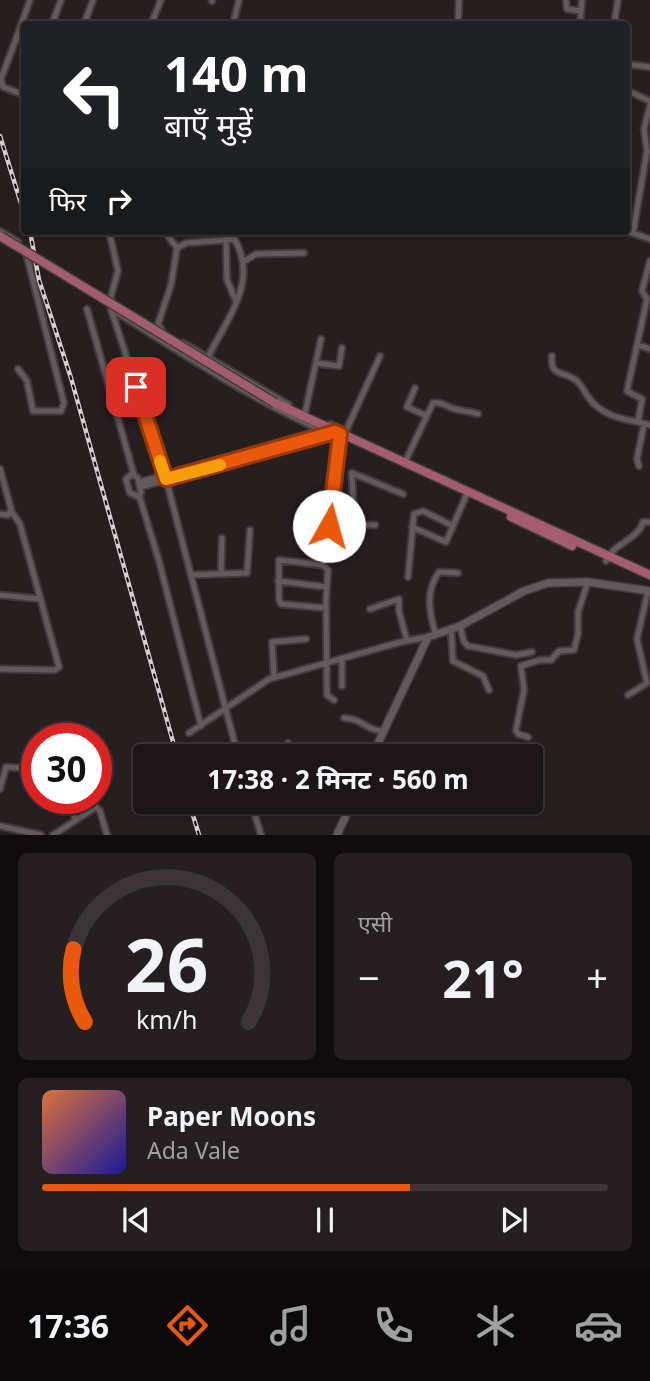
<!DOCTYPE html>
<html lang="hi">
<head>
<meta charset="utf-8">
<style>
  :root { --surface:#1d1618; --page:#251f21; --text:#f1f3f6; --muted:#a09fa2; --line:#3b3537; --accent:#ea580c }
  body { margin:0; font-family:"Noto Sans","Noto Sans Devanagari",sans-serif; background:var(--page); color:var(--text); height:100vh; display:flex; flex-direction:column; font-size:26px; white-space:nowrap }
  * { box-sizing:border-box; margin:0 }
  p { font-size:23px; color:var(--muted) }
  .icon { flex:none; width:38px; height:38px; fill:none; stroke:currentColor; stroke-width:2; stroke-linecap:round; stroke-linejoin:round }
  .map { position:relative; height:835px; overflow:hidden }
  .panel { display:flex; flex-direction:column; gap:18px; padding:18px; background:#100c0d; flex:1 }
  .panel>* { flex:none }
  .guide { position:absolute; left:21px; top:21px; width:609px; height:214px; border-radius:7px; box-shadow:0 2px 5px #0004,0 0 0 2px var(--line); background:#202124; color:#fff; overflow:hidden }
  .speed { position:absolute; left:21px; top:723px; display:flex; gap:14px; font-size:35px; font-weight:700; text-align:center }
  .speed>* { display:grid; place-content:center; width:91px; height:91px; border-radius:50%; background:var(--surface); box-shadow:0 2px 5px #0004,0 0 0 2px var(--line); line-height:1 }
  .speed .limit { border:10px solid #d22; background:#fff; color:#111 }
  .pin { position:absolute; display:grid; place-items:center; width:60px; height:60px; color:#fff; margin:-30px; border-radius:14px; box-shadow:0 4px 10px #0006 }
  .me { position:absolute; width:77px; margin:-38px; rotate:7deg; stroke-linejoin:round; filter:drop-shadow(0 0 5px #0008) }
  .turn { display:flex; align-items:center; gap:24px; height:147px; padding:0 28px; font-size:32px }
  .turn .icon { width:91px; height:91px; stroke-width:2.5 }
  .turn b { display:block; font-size:49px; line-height:60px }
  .then { display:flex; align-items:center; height:66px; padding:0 28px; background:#0003; gap:14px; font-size:26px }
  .big { font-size:52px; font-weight:700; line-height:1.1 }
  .panel .tile { flex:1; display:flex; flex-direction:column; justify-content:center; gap:10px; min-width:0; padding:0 24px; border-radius:10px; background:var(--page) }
  .panel .dial { align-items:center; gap:0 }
  .dial svg { height:182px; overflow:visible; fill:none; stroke:var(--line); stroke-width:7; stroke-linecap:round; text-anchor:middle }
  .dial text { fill:var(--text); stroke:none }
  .song { display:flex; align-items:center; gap:21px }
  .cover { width:84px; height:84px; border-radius:10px; background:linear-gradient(135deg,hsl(20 70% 55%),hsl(240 70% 35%)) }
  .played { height:7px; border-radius:4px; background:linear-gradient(90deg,var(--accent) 65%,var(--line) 65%) }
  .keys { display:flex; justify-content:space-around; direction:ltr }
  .heat { display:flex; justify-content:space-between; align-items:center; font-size:38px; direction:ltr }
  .panel .tiles { flex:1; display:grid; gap:18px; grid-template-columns:1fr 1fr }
  .tile:last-child { grid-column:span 2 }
  .trip { position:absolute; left:133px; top:744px; width:410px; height:70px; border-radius:7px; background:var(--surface); box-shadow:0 2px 5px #0004,0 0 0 2px var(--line); font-weight:700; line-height:70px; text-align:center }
  .dock { display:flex; height:112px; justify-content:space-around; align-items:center; background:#0c090a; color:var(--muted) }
  .dock .icon { width:49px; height:49px }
  .dock .selected { color:var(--accent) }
  .dock b { font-size:32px; color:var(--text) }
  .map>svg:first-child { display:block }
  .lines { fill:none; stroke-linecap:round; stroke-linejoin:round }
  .minor-casing { stroke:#413b3c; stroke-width:9 }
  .secondary-casing { stroke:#413b3c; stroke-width:10 }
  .primary-casing { stroke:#413b3c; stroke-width:11 }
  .minor { stroke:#645a5c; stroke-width:5 }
  .secondary { stroke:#645a5c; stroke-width:7 }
  .primary { stroke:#a45c6f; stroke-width:8 }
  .rail-casing { stroke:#d6cfd0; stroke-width:4.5 }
  .rail { stroke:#0d090a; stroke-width:2; stroke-dasharray:5; stroke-linecap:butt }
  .primary-bridge-casing { stroke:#413b3c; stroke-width:11; stroke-linecap:butt }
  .primary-bridge { stroke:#a45c6f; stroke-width:8 }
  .route-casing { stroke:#983908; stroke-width:18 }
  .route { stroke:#ea580c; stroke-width:12 }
  .slow { stroke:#f59e0b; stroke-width:12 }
</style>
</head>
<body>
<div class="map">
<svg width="650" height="835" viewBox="0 0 650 835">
  <rect width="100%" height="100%" fill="#271e20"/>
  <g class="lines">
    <defs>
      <path id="minor" d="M566,0l1,9 14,2
        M212,1v-1
        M52,24l9,-24
        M84,24l9,-24
        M151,24l10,-24
        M233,24l6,-24
        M458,24l1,-24
        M580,24l2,-24
        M614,24l4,-24
        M24,38l-8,1 -15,40 2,8 21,8
        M16,39l14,-39
        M626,64l24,3
        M626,90l24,11
        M0,231l18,11
        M109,231l9,40 -7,25v13l55,170 72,277
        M164,231l13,17
        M626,231l24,8
        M633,233l14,-82 -3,-22 6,-24
        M226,240l1,40 9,21
        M650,261l-8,30 5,8 -20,92 15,8 -4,23 12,3
        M243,262l13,-8 48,-1
        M87,309l47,166
        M111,309c69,43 136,88 210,121
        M162,331l-4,-7 13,-39 6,-37 9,-5 49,-4
        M183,343l106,62
        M638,345l12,4
        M552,356c-2,21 11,15 24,24 6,5 8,12 13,18 11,16 31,21 49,24
        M208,357c21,-42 55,-81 21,-126
        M316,363l23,3 3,-18
        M18,369l9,12 6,30h28l3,-8 -38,-150
        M415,388l-8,19 20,9
        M305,413l16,-74
        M330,424l16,7
        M345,433l35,-77
        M405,462l28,-59c9,-2 13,4 22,6 7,2 14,2 23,5
        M639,466l-2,-7 7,-35
        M0,469l11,40 -3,6 -8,-1
        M132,474l6,4 3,15 -4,3 -7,-3 -4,-14z
        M140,482l182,-52
        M141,487l194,-55
        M139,495l20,66 42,165
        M375,525h-21l-2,-52 51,21
        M329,526l11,-92
        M412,527l34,15 20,-46
        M606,561c7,-18 32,-21 37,-39h7
        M221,573l1,-35
        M191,575l56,-2 3,-43
        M408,577l6,-63 9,-3 30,15
        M278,581l49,6
        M0,595l40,4
        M326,608l-45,-4 -2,-5v-39l44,5 5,5 -2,30 1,95 7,5
        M370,609l29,-10v12l8,30
        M460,626l4,16 4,4 48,9 16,-3
        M451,629l2,32 30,15 6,14
        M436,635c-7,-22 -11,-44 3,-63l19,1
        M342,658v28
        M0,669l55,1 4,-3 -39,-143 -9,-13
        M274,677l-2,-35 34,-3
        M628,695l19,-12 -10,-44 11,-48
        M344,718c20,1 20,12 39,13
        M189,733l80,-54 132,-37 27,-5
        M528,737l-10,-3 -2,-4 8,-40 -3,-24 19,-6h11l8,-9 15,-1 4,-16v-22l10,-30
        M284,756l4,-13
        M26,768l3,-14h8
        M0,789l6,-22 31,2
        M70,798l5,22
        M251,802l10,33
        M0,826l41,9
        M53,835l43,-28 4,4 7,24"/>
      <path id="secondary" d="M372,756l56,-119 32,-11 64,-35 24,-8 40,-1 62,9
        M337,835l15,-33"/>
      <path id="primary" d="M275,403l375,172
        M511,517l61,29"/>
    </defs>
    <use href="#minor" class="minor-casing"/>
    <use href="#secondary" class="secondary-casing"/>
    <use href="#primary" class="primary-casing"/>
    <use href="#minor" class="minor"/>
    <use href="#secondary" class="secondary"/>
    <use href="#primary" class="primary"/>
    <defs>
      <path id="rail" d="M0,136l24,77
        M30,231l9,49 32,98 106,378
        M189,802l10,33"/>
    </defs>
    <use href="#rail" class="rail-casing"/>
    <use href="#rail" class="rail"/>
    <defs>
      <path id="primary-bridge" d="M0,236l275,167"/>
    </defs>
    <use href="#primary-bridge" class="primary-bridge-casing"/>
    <use href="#primary-bridge" class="primary-bridge"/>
  </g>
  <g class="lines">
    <defs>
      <path id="route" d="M136,387l30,92 169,-47 5,2 -11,92"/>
    </defs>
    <use href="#route" class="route-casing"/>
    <use href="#route" class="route"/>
    <path class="slow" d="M160,461l6,18 54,-14"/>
  </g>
</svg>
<div class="speed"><div class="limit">30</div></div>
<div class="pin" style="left:136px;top:387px;background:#d93025"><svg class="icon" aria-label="arrive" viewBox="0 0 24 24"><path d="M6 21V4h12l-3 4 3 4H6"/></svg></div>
<svg class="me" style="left:329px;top:526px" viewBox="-20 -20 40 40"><circle r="19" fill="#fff"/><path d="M0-13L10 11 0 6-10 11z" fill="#ea580c"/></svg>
<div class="trip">17:38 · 2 मिनट · 560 m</div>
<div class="guide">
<div class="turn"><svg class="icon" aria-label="left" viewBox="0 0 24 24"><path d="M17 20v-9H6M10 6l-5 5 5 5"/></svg><div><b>140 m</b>बाएँ मुड़ें</div></div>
<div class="then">फिर<svg class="icon" aria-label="right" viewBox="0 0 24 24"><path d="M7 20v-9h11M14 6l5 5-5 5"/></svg></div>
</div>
</div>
<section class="panel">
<div class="tiles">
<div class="tile dial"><svg viewBox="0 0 100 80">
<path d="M14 69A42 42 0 1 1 86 69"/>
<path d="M14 69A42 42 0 0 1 9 37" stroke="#ea580c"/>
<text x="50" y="56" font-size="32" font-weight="700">26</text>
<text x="50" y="72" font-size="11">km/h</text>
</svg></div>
<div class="tile"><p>एसी</p>
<div class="heat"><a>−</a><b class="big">21°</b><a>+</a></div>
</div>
<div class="tile">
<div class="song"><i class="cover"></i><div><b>Paper Moons</b><p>Ada Vale</p></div></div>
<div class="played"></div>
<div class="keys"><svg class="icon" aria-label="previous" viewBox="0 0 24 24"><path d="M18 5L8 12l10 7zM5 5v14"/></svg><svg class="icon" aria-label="pause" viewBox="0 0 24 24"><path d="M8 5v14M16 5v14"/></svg><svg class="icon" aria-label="next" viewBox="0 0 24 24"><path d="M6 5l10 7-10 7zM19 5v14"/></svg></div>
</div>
</div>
</section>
<nav class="dock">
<b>17:36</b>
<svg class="icon selected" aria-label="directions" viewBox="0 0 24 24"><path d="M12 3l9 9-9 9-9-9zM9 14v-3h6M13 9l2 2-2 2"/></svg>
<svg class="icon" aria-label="music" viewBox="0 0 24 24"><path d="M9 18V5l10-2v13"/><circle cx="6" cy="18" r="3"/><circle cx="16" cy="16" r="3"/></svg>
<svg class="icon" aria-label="phone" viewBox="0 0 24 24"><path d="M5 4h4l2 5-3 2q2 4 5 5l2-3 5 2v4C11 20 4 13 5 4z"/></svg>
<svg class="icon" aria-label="climate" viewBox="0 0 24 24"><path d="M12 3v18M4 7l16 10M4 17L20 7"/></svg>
<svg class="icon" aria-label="car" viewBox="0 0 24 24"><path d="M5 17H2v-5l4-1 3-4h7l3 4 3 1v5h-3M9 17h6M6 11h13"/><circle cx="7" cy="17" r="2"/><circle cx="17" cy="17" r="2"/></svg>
</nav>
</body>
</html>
